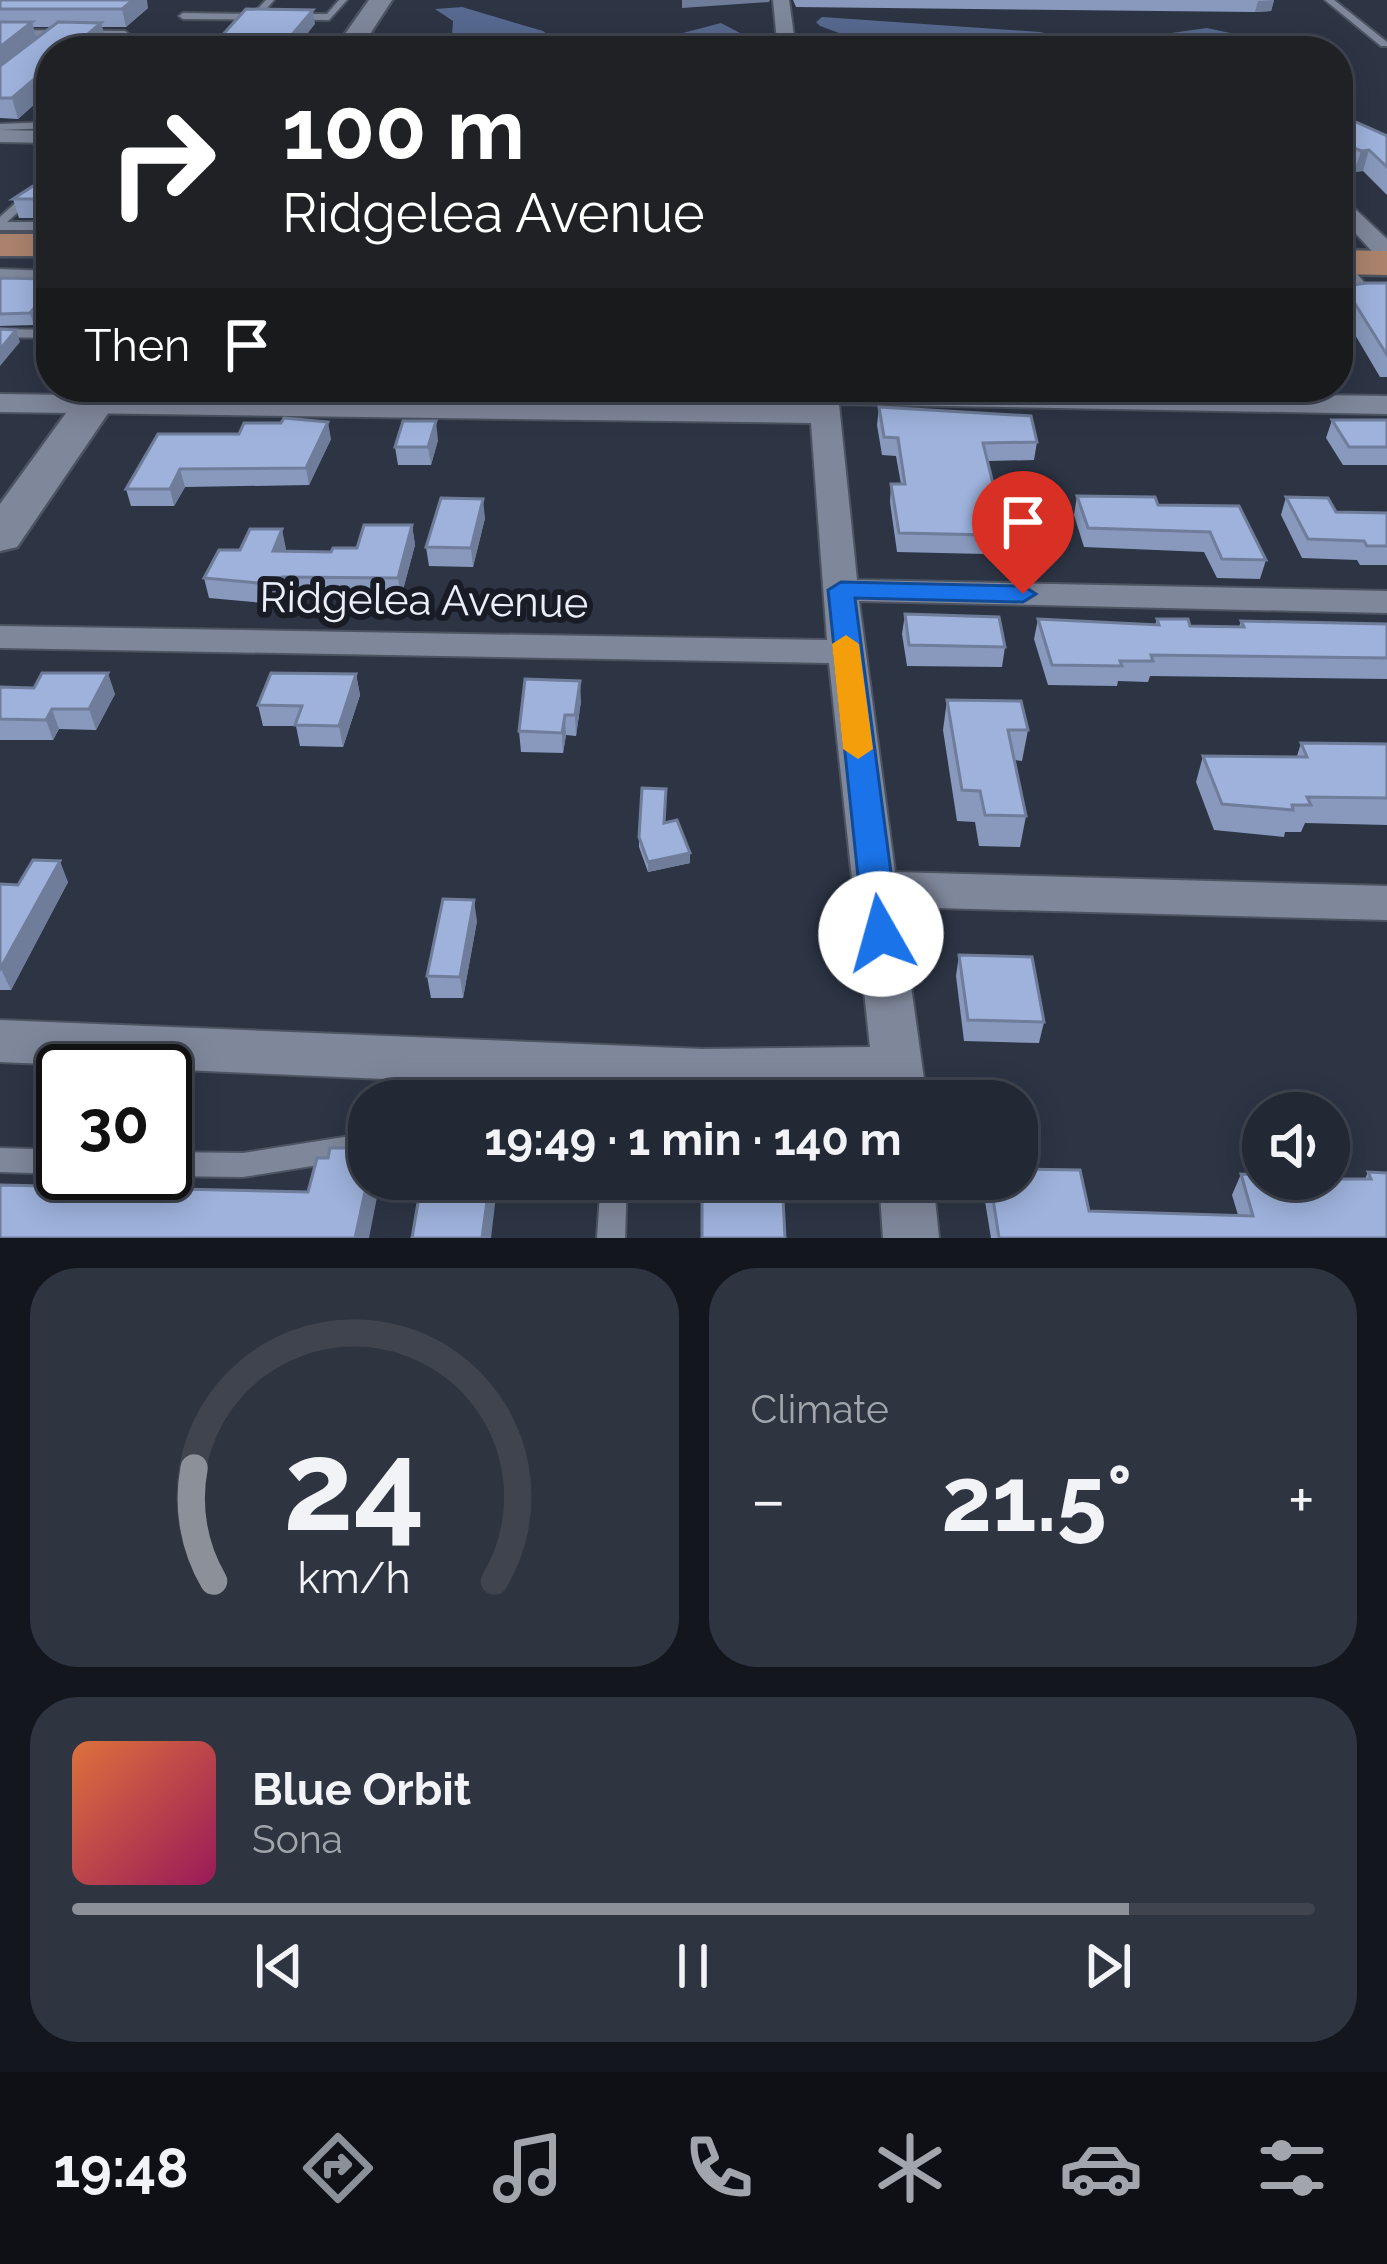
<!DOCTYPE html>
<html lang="en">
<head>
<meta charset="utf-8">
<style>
  :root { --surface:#222834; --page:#2e3440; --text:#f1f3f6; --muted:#a2a6ac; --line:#3f444f; --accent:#8c9099 }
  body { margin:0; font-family:Raleway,sans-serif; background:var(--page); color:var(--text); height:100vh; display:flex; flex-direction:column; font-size:45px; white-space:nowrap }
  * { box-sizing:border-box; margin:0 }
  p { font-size:39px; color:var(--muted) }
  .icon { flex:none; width:66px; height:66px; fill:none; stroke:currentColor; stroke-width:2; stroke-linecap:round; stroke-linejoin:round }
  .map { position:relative; height:1238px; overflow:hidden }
  .side { display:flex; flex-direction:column; gap:30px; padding:30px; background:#13161d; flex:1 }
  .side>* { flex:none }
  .top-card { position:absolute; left:36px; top:36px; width:1317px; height:366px; border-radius:48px; box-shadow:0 6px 30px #0003,0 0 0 3px var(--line); background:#202124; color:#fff; overflow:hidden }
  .fabs { position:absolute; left:1242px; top:1092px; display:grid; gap:24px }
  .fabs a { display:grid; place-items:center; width:108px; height:108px; border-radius:50%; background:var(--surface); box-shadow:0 6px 30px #0003,0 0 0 3px var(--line); font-size:60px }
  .speed { position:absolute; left:36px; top:1044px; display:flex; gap:24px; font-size:60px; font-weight:700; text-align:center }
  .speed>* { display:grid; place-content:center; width:156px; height:156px; border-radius:50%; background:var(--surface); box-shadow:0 6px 30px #0003,0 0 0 3px var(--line); line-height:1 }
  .speed .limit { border:6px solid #111; border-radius:18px; background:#fff; color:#111 }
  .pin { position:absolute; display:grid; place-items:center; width:102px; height:102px; color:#fff; margin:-123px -51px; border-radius:50% 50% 50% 0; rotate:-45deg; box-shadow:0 0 12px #0007 }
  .pin .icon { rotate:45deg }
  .me { position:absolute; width:132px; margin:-66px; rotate:353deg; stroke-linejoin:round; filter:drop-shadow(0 0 9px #0008) }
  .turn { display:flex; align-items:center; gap:42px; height:252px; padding:0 48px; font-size:54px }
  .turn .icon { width:156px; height:156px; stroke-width:2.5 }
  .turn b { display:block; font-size:84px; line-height:102px }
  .then { display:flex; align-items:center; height:114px; padding:0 48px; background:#0003; gap:24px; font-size:45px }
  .big { font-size:90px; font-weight:700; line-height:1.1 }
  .side .card { flex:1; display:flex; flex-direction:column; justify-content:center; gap:18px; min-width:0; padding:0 42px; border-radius:48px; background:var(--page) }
  .side .dial { align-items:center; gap:0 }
  .dial svg { height:312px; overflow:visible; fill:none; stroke:var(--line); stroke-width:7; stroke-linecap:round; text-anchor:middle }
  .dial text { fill:var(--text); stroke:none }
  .song { display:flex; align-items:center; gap:36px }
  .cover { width:144px; height:144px; border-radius:18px; background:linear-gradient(135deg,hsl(20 70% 55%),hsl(330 70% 35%)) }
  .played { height:12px; border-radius:6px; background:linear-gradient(90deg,var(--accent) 85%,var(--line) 85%) }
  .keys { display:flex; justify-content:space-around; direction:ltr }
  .heat { display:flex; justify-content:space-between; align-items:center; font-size:66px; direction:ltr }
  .side .tiles { flex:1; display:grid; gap:30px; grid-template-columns:1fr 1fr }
  .card:last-child { grid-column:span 2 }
  .trip { position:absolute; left:348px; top:1080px; width:690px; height:120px; border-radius:48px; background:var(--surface); box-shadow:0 6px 30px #0003,0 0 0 3px var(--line); font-weight:700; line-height:120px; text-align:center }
  .menu { display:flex; height:192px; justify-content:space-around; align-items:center; background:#0e1015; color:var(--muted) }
  .menu .icon { width:84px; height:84px }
  .menu .current { color:var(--accent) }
  .menu b { font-size:54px; color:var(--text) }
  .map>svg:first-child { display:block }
  .water { fill:#57698f }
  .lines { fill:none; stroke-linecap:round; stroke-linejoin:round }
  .service-casing { stroke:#4c5361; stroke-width:4 }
  .minor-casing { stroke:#4c5361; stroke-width:4 }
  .secondary-casing { stroke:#4c5361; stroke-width:5 }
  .primary-casing { stroke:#4c5361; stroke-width:5 }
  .service { fill:#7f889b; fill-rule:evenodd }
  .minor { fill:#7f889b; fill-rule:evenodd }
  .secondary { fill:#7f889b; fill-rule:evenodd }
  .primary { fill:#ab836d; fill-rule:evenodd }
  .wall { fill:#8899bd; fill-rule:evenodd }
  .shaded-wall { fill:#6f7d9a }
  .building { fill:#9eb2dc; stroke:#6f7d9a; stroke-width:3 }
  .route { fill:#1a73e8; stroke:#114b97; stroke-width:3 }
  .slow { fill:#f59e0b }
  .labels { text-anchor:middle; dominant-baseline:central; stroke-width:12; stroke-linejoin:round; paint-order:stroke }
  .street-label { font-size:42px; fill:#eaeffa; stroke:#191c24 }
</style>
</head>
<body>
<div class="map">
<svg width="1387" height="1238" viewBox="0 0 1387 1238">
  <rect width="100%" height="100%" fill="#2d3545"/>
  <path class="water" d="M462,7l81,24 26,20h-118l2,-30 -18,-12z
    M822,17l218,15 52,12 115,-16 37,8 14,15h-408l8,-11 -38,-14 -4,-4z
    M721,23l19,10 -25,18h-101z"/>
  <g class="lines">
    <defs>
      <path id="service" d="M266,0h8l-12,14h65l12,-14h8l-18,20 -146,-1 -4,-3 4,-3 70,1z
        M1325,0h9l53,42v4h-6z
        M0,30l125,1 4,3 -18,17h-9l15,-14 -117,-1z
        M51,122v6l-51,2v-6z
        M51,188v7l-21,6 -23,21h44v8h-51v-13l22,-20z
        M1338,259h7l22,27h20v8l-29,-1 -20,-27z
        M0,269l51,2v8l-51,-2z
        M0,329l51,1v8l-51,-1z
        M276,387h14l-11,22 -5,1 -7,-4z
        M611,388l7,4 8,19 -2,3h-10l-7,-14 -8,14h-10l-2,-3 6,-14z
        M505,1050l9,3 4,8 -6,40h-26l10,-48z
        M703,1060l9,3 8,38h-26l-4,-30 4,-8z
        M369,1133v24l-126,20 -78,-1 -8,-3h8v-21l78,1z
        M0,1148l63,2v23h3l-3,1 -63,-2z
        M601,1179h26l-2,59h-28z"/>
      <path id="minor" d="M773,0h16l7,51h-18z
        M0,130l51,1v12l-51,-1z
        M1338,193l49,46v21l-9,-2 -40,-44z
        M809,387l578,9v18l-548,-10 18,176 530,11v22l-528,-12 36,271 492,14v34l-487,-13 27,194h-52l-1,-11 -171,3 -703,-31v-42l703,29 167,-2 -41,-384 -829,-15v-22l827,14 -16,-217 -811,-11v-18l810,11z
        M879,1179h54l6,59h-56z"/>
      <path id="secondary" d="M369,0h23l-33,51h-26z
        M85,387h41l-109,160 -17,4v-47z"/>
      <path id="primary" d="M0,234h51v22h-51z
        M1338,250l49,1v24l-49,-1z"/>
    </defs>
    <use href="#service" class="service-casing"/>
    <use href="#minor" class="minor-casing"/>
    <use href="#secondary" class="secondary-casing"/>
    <use href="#primary" class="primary-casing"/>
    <use href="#service" class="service"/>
    <use href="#minor" class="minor"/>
    <use href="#secondary" class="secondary"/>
    <use href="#primary" class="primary"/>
  </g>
  <path class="wall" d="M0,0l148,8 -22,19h-24l4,14 -55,10v67h-8l-4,-18 -21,19 -18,-1zM33,27h18l-15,11z
    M793,0h481l-3,11 -16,1 -459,-5z
    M1338,114l49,22v59l-24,-24 -9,1 -16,-7z
    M51,175l-2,43h-30l-6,-19z
    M0,278l51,1v25l-17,21 -34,1z
    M1387,283v94h-7l-42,-71 6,-20z
    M879,407l158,35 -3,18 -46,1 10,43 37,32 -3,19 -135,-3 -7,-50 1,-18h10l-5,-28 -14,-1 -5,-30z
    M1332,420h55v45h-44l-17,-27z
    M239,434l92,5 -22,46 -124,2 -11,19h-43l-5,-17z
    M438,440l-7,25h-33l-3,-18z
    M1077,496l81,9 108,55 -6,19 -43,-1 -13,-26 -120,-5 -10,-32z
    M1286,497l50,15 51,1v52h-27l-3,-5 -55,-2 -21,-43z
    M485,518l-12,49 -44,-1 -3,-19z
    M412,525l3,20 -14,52h-114l-24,6 -54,-5 -5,-20 36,-28 46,-1 -1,2 46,1 26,-4z
    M905,614l100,33 -3,20 -95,-1 -5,-32z
    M1038,619l117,6 2,-6 33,7 49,1 2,-6 146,3v55l-237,-3 -2,6 -30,-1 -1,5 -69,-1 -14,-46z
    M356,674l4,21 -17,52 -43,-1 -4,-20h-33l-5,-21z
    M0,687l34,1 81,6 -19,36 -37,-1 -6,11h-53z
    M947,700l81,30 -6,31 -7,-1 11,56 -6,31 -41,-1 -4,-24 -18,-1 -14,-91z
    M581,701l-5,35 -10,-1 -3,18 -42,-1 -2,-21z
    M1301,743l86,1v81l-82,-2 -4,9h-16l-1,5 -70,-7 -18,-48 7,-26h94z
    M665,822l25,41 -42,9 -9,-25v-10z
    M68,882l-57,108h-11v-106l18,1z
    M477,921l-14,77h-32l-4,-22z
    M959,955l85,67 -5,21 -75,-2 -8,-65z
    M1368,1172l19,66h-396l-8,-49 3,-10h31l72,32 149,4 -6,-20 9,-21 124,5z"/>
  <path class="shaded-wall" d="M133,0h14l1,8 -22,19 -4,-18z
    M682,0h88l-1,2 -87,6z
    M1274,0l-3,11 -16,1 3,-11z
    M313,10l2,14 -21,27h-16z
    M32,22l5,18 -37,30v-23z
    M101,23l5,18 -11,10h-27z
    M51,65v25l-33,29 -6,-21z
    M1369,150l-6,21 -9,1 7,-21z
    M51,197v20l-2,1 -6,-19z
    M51,288v16l-17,21 -4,-12z
    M16,330l4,12 -20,24v-17z
    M436,421l2,19 -7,25 -3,-18z
    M328,422l3,17 -22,46 -3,-17z
    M180,469l5,18 -11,19 -4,-17z
    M483,499l2,19 -12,49 -2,-19z
    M412,525l3,20 -14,52 -3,-19z
    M282,529l4,20 -9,21 -4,-19z
    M282,577l5,20 -24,6 -5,-20z
    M108,673l7,21 -19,36 -7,-21z
    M356,674l4,21 -17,52 -4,-21z
    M580,681l1,20 -5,35 -1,-21z
    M52,709l7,20 -6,11 -7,-20z
    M565,715l1,20 -3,18 -1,-20z
    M690,853v10l-42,9v-10z
    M60,861l8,21 -57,108 -10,-21z
    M474,900l3,21 -14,77 -3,-21z
    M369,1173v6h8l2,8 -10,51h-14z
    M490,1179h8l-7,59h-9z"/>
  <path class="building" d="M0,0h133l-11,9h-122z
    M246,9l67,1 -35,41h-87l10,-11h17z
    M0,22h32l-32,25z
    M58,22l43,1 -33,28h-17v14l-39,33h-12v-32z
    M51,82v20l-12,-1z
    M1338,114l49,22v31l-18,-17 -8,1 -23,-10v-23l4,4 -4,-5z
    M50,175l1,22 -8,2h-30z
    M0,278l51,1v9l-21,25 -30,1z
    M1367,283h20v72l-43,-69z
    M0,329l16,1 -16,19z
    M879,407l152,9 6,26 -54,1 15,61h7l2,7 22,1 6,24 -136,-3 -8,-49h14l-7,-46 -14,-1z
    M284,418l44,4 -22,46 -126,1 -10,20h-44l32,-55h81l5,-11h37z
    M1332,420h55v27h-38z
    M403,421h33l-8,26h-33z
    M1077,496l78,1 3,8 81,1 27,54 -44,-1 -12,-27 -122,-4z
    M1286,497l42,1 8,14 51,1v33h-20l-3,-5 -56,-2z
    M441,498l42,1 -12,49 -45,-1z
    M364,525h48l-14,53 -116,-1 -24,6 -54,-5 15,-28h21l10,-21h32l-9,22 58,1 2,-4h24z
    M905,614l94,3 6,30 -96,-2z
    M1038,619l121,6 -2,-6h31l2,7 54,1 -3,-6 146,3v34l-236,-3 2,6h-33l2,5 -70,-1z
    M42,673h66l-19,36h-37l-6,11 -46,-1v-32l34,1z
    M271,673l85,1 -17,52 -44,-1 7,-19 -44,-1z
    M525,679l55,2 -5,34h-10l-3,18 -43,-2z
    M947,700l74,1 7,29h-20l18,86 -41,-1 -5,-24 -18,-1z
    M1301,743l86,1v54l-80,-1 4,8h-19l1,5 -71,-6 -19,-48 104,1z
    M642,788l24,1 -2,34 13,-3 13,33 -42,9 -9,-25z
    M33,860l27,1 -60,108v-85l18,1z
    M443,899l31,1 -14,77 -33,-1z
    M959,955l73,2 12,65 -76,-2z
    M330,1148h30l-2,10h11v15l-14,65h-355v-53l308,7 9,-34h11z
    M1017,1169l63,1 9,41 164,5 -12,-42 22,1v4h108l-3,-7 19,1v65h-388l-9,-59h27z
    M422,1179h68l-8,59h-70z
    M702,1179h80l3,59h-83z"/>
  <path class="route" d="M841,582l182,4 13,8 -13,8 -168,-4 44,336 -5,10h-25l-5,-10 -36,-344z"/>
  <path class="slow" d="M846,635l13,9 14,105 -15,10 -15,-10 -11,-105z"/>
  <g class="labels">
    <g class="street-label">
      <text transform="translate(424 600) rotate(1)">Ridgelea Avenue</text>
    </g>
  </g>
</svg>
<div class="fabs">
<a><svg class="icon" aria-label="sound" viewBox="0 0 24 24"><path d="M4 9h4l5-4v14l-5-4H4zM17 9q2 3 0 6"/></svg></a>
</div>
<div class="speed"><div class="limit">30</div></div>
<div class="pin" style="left:1023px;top:594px;background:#d93025"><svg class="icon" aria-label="arrive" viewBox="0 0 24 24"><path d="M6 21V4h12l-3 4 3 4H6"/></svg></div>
<svg class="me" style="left:881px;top:934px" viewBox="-20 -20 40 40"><circle r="19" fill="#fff"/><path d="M0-13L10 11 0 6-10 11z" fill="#1a73e8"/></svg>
<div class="trip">19:49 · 1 min · 140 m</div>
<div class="top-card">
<div class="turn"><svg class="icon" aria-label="right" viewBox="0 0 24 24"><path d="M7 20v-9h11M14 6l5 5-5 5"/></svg><div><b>100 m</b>Ridgelea Avenue</div></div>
<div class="then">Then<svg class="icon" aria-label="arrive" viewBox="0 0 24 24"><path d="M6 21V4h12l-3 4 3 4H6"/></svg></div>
</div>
</div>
<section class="side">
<div class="tiles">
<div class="card dial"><svg viewBox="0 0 100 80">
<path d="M14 69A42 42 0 1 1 86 69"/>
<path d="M14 69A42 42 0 0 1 9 40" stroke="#8c9099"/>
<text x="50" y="56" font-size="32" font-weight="700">24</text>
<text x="50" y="72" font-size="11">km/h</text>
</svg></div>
<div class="card"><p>Climate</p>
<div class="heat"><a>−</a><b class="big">21.5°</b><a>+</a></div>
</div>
<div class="card">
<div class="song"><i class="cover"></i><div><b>Blue Orbit</b><p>Sona</p></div></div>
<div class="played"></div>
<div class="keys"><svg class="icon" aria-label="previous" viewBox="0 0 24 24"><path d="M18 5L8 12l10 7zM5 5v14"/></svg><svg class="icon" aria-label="pause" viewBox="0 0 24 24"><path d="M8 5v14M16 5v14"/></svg><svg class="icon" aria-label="next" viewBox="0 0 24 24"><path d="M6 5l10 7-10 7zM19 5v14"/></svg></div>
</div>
</div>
</section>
<nav class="menu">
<b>19:48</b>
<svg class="icon current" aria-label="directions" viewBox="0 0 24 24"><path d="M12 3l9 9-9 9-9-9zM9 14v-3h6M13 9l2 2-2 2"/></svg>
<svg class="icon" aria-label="music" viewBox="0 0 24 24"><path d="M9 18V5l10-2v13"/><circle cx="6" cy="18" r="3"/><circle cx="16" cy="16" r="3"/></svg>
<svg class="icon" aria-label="phone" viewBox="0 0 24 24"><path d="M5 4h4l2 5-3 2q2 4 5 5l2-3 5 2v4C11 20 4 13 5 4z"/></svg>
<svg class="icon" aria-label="climate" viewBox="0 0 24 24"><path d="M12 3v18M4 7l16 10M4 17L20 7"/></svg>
<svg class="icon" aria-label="car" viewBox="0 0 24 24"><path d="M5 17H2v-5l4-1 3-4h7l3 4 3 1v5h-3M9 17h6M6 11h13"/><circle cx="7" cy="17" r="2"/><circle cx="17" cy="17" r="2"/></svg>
<svg class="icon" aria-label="filters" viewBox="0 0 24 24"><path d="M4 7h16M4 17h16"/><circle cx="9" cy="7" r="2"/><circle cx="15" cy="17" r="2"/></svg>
</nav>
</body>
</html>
